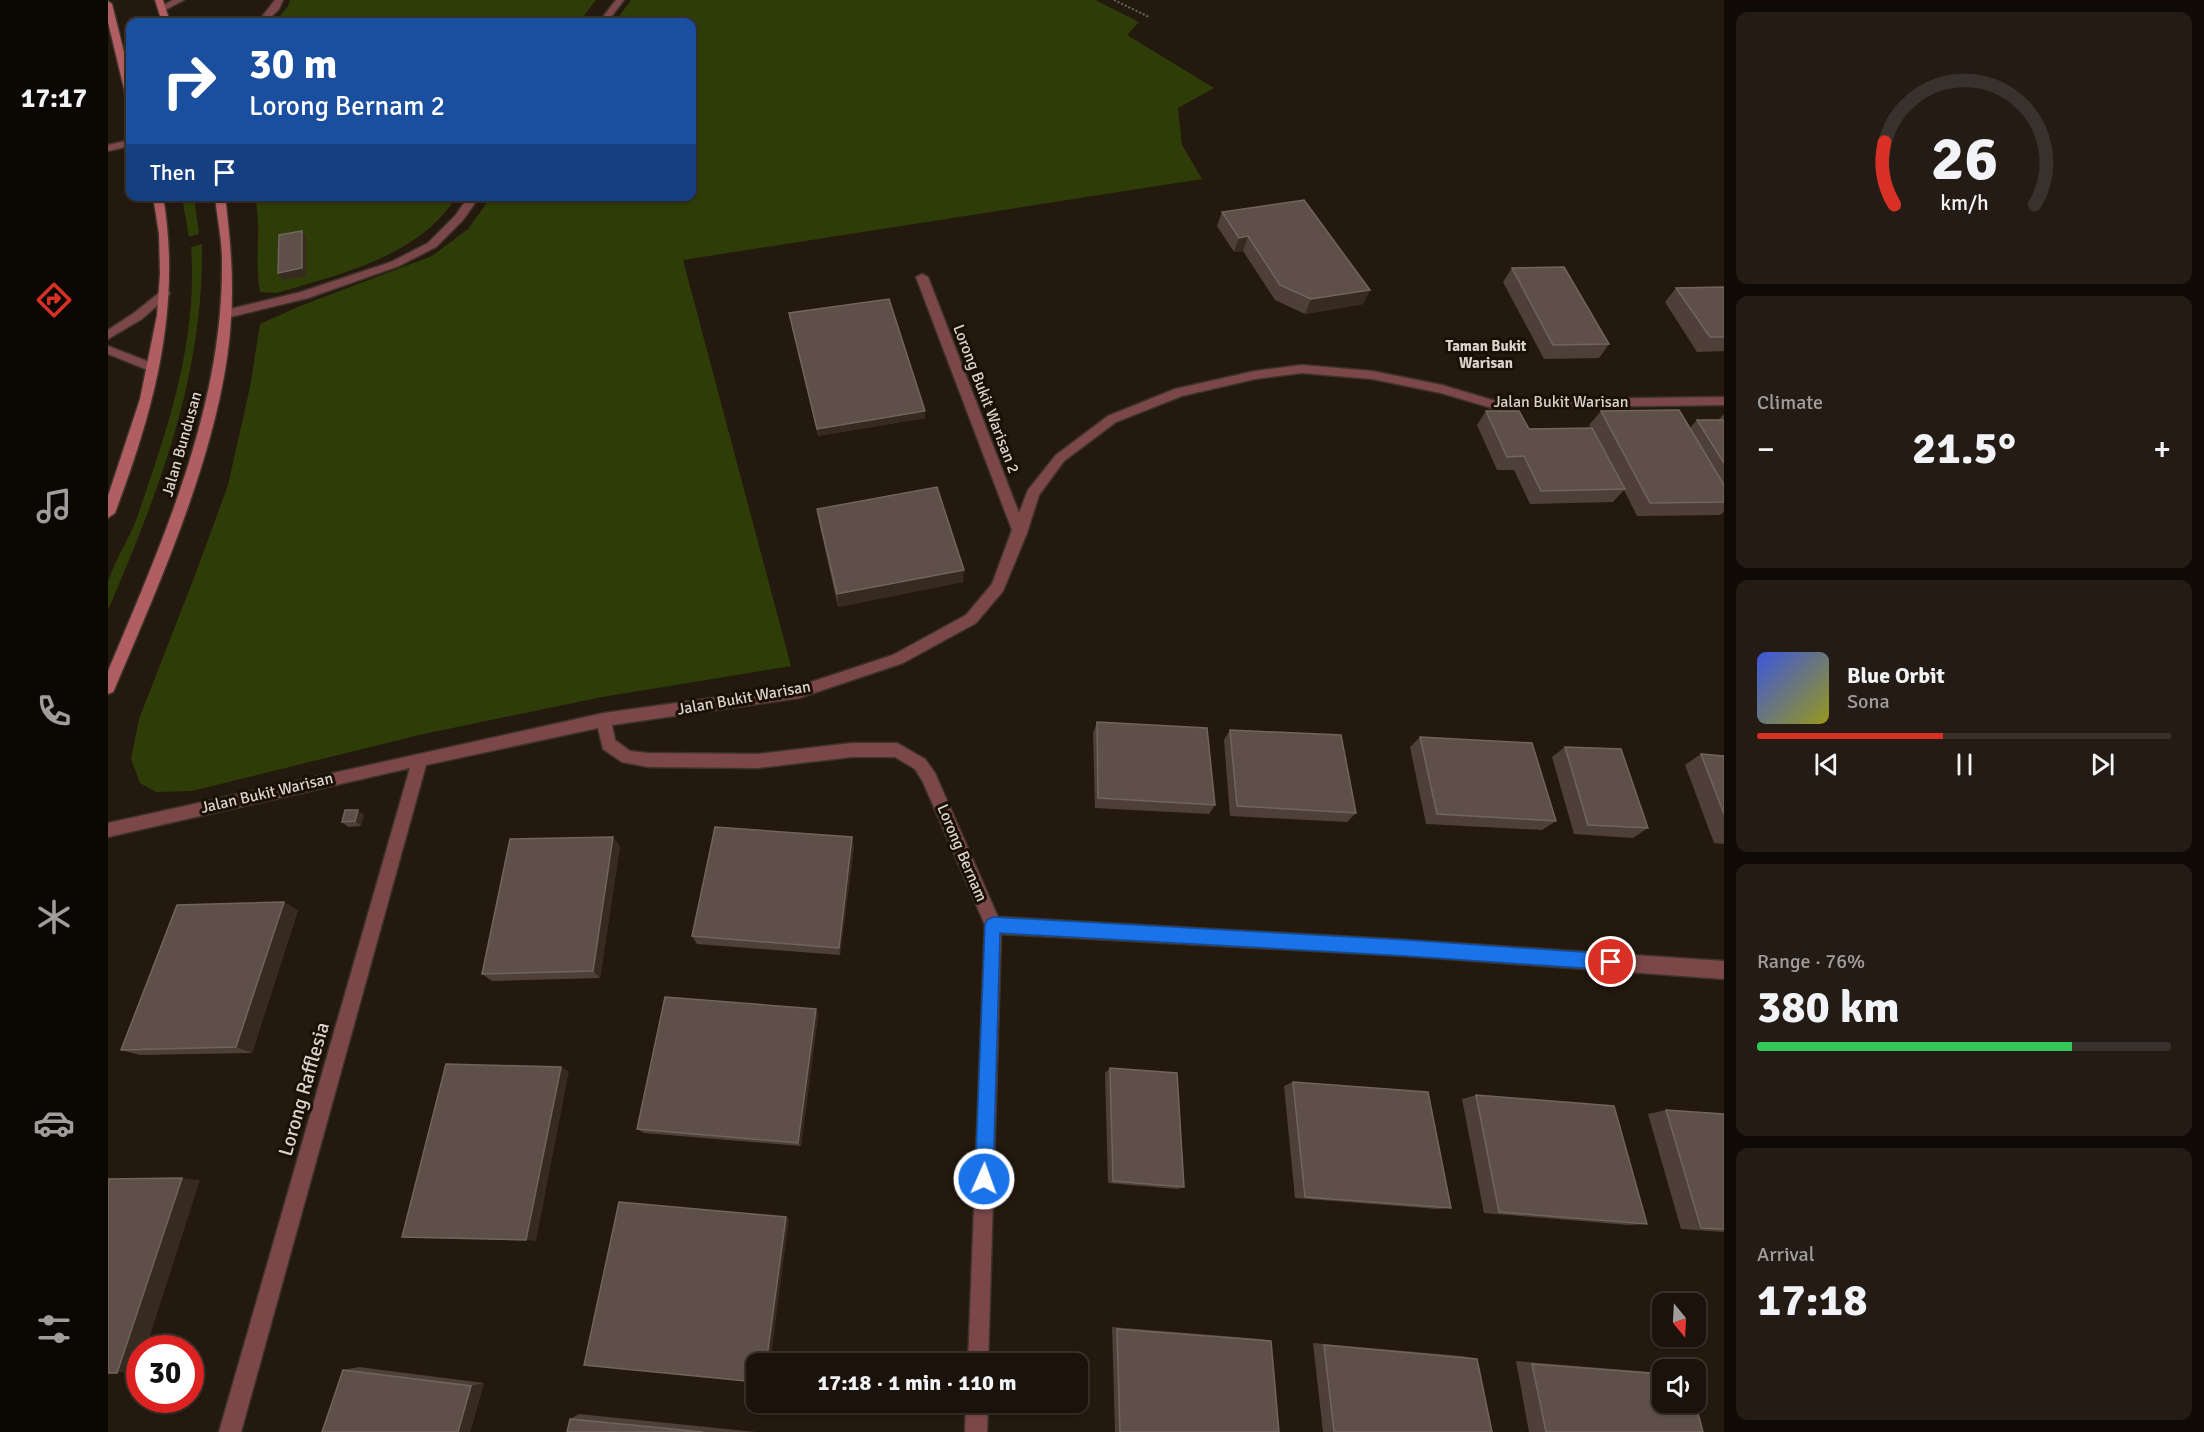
<!DOCTYPE html>
<html lang="en">
<head>
<meta charset="utf-8">
<style>
  :root { --surface:#1b130b; --page:#241c14; --text:#f1f3f6; --muted:#a09e9d; --line:#39322c; --accent:#d93025 }
  body { margin:0; font-family:Signika,sans-serif; background:var(--page); color:var(--text); height:100vh; display:flex; flex-direction:column; font-size:22px; white-space:nowrap }
  * { box-sizing:border-box; margin:0 }
  p { font-size:20px; color:var(--muted) }
  .icon { flex:none; width:33px; height:33px; fill:none; stroke:currentColor; stroke-width:2; stroke-linecap:round; stroke-linejoin:round }
  .map { position:relative; flex:1; overflow:hidden }
  .panel { display:flex; flex-direction:column; gap:12px; padding:12px; background:#0f0a06; width:480px }
  .panel>* { flex:none }
  .guide { position:absolute; left:18px; top:18px; width:570px; height:183px; border-radius:12px; box-shadow:0 2px 4px #0004,0 0 0 2px var(--line); background:#1a4fa0; color:#fff; overflow:hidden }
  .needle { width:39px; rotate:162deg }
  .fabs { position:absolute; left:1544px; top:1293px; display:grid; gap:12px }
  .fabs a { display:grid; place-items:center; width:54px; height:54px; border-radius:12px; background:var(--surface); box-shadow:0 2px 4px #0004,0 0 0 2px var(--line); font-size:30px }
  .speed { position:absolute; left:18px; top:1335px; display:flex; gap:12px; font-size:30px; font-weight:700; text-align:center }
  .speed>* { display:grid; place-content:center; width:78px; height:78px; border-radius:50%; background:var(--surface); box-shadow:0 2px 4px #0004,0 0 0 2px var(--line); line-height:1 }
  .speed .limit { border:9px solid #d22; background:#fff; color:#111 }
  .pin { position:absolute; display:grid; place-items:center; width:51px; height:51px; color:#fff; margin:-26px; border:3px solid #fff; border-radius:50%; box-shadow:0 2px 6px #0007 }
  .me { position:absolute; width:66px; margin:-33px; rotate:2deg; stroke-linejoin:round; filter:drop-shadow(0 0 4px #0008) }
  .turn { display:flex; align-items:center; gap:21px; height:126px; padding:0 24px; font-size:27px }
  .turn .icon { width:78px; height:78px; stroke-width:2.5 }
  .turn b { display:block; font-size:42px; line-height:51px }
  .then { display:flex; align-items:center; height:57px; padding:0 24px; background:#0003; gap:12px; font-size:22px }
  .big { font-size:45px; font-weight:800; line-height:1.1 }
  .panel .card { flex:1; display:flex; flex-direction:column; justify-content:center; gap:9px; min-width:0; padding:0 21px; border-radius:12px; background:var(--page) }
  .panel .dial { align-items:center; gap:0 }
  .dial svg { height:156px; overflow:visible; fill:none; stroke:var(--line); stroke-width:7; stroke-linecap:round; text-anchor:middle }
  .dial text { fill:var(--text); stroke:none }
  .song { display:flex; align-items:center; gap:18px }
  .cover { width:72px; height:72px; border-radius:9px; background:linear-gradient(135deg,hsl(230 70% 55%),hsl(60 70% 35%)) }
  .played { height:6px; border-radius:3px; background:linear-gradient(90deg,var(--accent) 45%,var(--line) 45%) }
  .keys { display:flex; justify-content:space-around; direction:ltr }
  .heat { display:flex; justify-content:space-between; align-items:center; font-size:33px; direction:ltr }
  .charge { height:9px; border-radius:4px; background:linear-gradient(90deg,#34c759 76%,var(--line) 0) }
  .trip { position:absolute; left:638px; top:1353px; width:342px; height:60px; border-radius:12px; background:var(--surface); box-shadow:0 2px 4px #0004,0 0 0 2px var(--line); font-weight:800; line-height:60px; text-align:center }
  main { display:flex; flex:1; min-height:0 }
  .dock { display:flex; flex-direction:column; width:108px; justify-content:space-around; align-items:center; background:#0b0804; color:var(--muted) }
  .dock .icon { width:42px; height:42px }
  .dock .on { color:var(--accent) }
  .dock b { font-size:27px; color:var(--text) }
  .map>svg:first-child { display:block }
  .green { fill:#2e3d07 }
  .lines { fill:none; stroke-linecap:round; stroke-linejoin:round }
  .lane-casing { stroke:#3d3329; stroke-width:3 }
  .street-casing { stroke:#3d3329; stroke-width:3 }
  .secondary-casing { stroke:#3d3329; stroke-width:3 }
  .path { stroke:#6e655c; stroke-width:2; stroke-dasharray:2 2; stroke-linecap:butt }
  .lane { fill:#7b4749; fill-rule:evenodd }
  .street { fill:#7b4749; fill-rule:evenodd }
  .secondary { fill:#b15e62; fill-rule:evenodd }
  .wall { fill:#4e4038 }
  .shaded-wall { fill:#372a21 }
  .building { fill:#5e5048; stroke:#71645d; stroke-width:1.5 }
  .route { fill:#1a73e8; stroke:#114b97; stroke-width:1.5 }
  .labels { text-anchor:middle; dominant-baseline:central; stroke-width:6; stroke-linejoin:round; paint-order:stroke }
  .far-neighbourhood-label { font-size:15px; font-weight:bold; fill:#dad3cc; stroke:#1b1006 }
  .street-label { font-size:16px; fill:#dad3cc; stroke:#1b1006 }
  .near-street-label { font-size:20px; fill:#dad3cc; stroke:#1b1006 }
</style>
</head>
<body>
<main>
<nav class="dock">
<b>17:17</b>
<svg class="icon on" aria-label="directions" viewBox="0 0 24 24"><path d="M12 3l9 9-9 9-9-9zM9 14v-3h6M13 9l2 2-2 2"/></svg>
<svg class="icon" aria-label="music" viewBox="0 0 24 24"><path d="M9 18V5l10-2v13"/><circle cx="6" cy="18" r="3"/><circle cx="16" cy="16" r="3"/></svg>
<svg class="icon" aria-label="phone" viewBox="0 0 24 24"><path d="M5 4h4l2 5-3 2q2 4 5 5l2-3 5 2v4C11 20 4 13 5 4z"/></svg>
<svg class="icon" aria-label="climate" viewBox="0 0 24 24"><path d="M12 3v18M4 7l16 10M4 17L20 7"/></svg>
<svg class="icon" aria-label="car" viewBox="0 0 24 24"><path d="M5 17H2v-5l4-1 3-4h7l3 4 3 1v5h-3M9 17h6M6 11h13"/><circle cx="7" cy="17" r="2"/><circle cx="17" cy="17" r="2"/></svg>
<svg class="icon" aria-label="filters" viewBox="0 0 24 24"><path d="M4 7h16M4 17h16"/><circle cx="9" cy="7" r="2"/><circle cx="15" cy="17" r="2"/></svg>
</nav>
<div class="map">
<svg width="1616" height="1432" viewBox="0 0 1616 1432">
  <rect width="100%" height="100%" fill="#24190f"/>
  <path class="green" d="M182,0h306l-17,22h-304l13,-16z
    M523,0h464l44,22 -12,13 87,53 -36,20 4,37 20,34 -519,81 108,406 -189,31 -183,38 -227,56 -36,1 -16,-9 -9,-24 8,-40 55,-141 34,-93 22,-98 10,-63 40,-18 132,-50 36,-27 23,-32 201,-1v-174h-77z
    M74,197h12l5,37 -10,3z
    M147,197h201c-36,59 -115,77 -179,96l-17,-1c-6,-31 2,-64 -5,-95z
    M94,244c2,132 -43,247 -94,366 0,-9 0,-20 0,-28 7,-23 22,-44 30,-67 30,-87 60,-174 53,-268z"/>
  <g class="lines">
    <defs>
      <path id="lane" d="M65,0h11l-19,10 -7,-2z
        M508,0h8l-17,22h-8z
        M361,196h11l-17,24 -27,27 -37,19 -91,32 -82,20 -6,-4 6,-4 75,-18 90,-30 37,-19 27,-27z"/>
      <path id="street" d="M167,0h8l-4,9 -13,13h-8z
        M22,140v6l-22,5v-6z
        M814,274l6,3 91,236 9,-23 28,-35 52,-39 67,-27 80,-18 47,-6 70,6 70,14 50,15 232,-3v8l-232,3 -51,-15 -69,-14 -70,-6 -47,6 -73,17 -66,26 -52,39 -25,34 -12,38 -24,58 -27,32 -73,40 -104,35 -187,27 3,15 15,11 18,2 110,1 94,-11h45l28,16 10,14 63,144 409,23 317,21v18l-317,-23 -406,-22 -13,430h-20l17,-439 -62,-143 -8,-13 -20,-12h-43l-94,11 -110,-1 -26,-5 -19,-13 -5,-21 -172,37 -185,667h-22l191,-664 -302,69v-14l496,-110 195,-27 94,-31 73,-40 26,-31 20,-54 -96,-253z
        M56,289l6,4 -2,3 -26,23 -34,20v-9l26,-17z
        M0,346l49,19 2,3 -6,4 -45,-18z
        M858,1402h22l-1,30h-22z"/>
      <path id="secondary" d="M47,0h8l7,22h-8z
        M0,1l4,3 18,72v20l-5,-3 -17,-71z
        M45,196h10c19,112 -9,214 -48,317l-7,5v-22l32,-97 17,-84 3,-41 -1,-40z
        M107,196h10c5,42 9,81 6,123 -7,121 -69,258 -116,369l-2,4 -5,2v-23c55,-131 116,-266 114,-411 0,-21 -5,-43 -7,-64z"/>
    </defs>
    <use href="#lane" class="lane-casing"/>
    <use href="#street" class="street-casing"/>
    <use href="#secondary" class="secondary-casing"/>
    <path class="path" d="M1006,0l35,17"/>
    <use href="#lane" class="lane"/>
    <use href="#street" class="street"/>
    <use href="#secondary" class="secondary"/>
  </g>
  <path class="wall" d="M1114,212l148,78 -7,14 -58,10 -30,-14 -32,-49 -9,1 -17,-26z
    M1404,268l97,76 -10,14 -55,1 -41,-77z
    M1616,287v64l-27,1 -32,-50 11,-14z
    M681,313l136,105 -107,18z
    M1378,411l43,18 62,-1 -2,-3 12,-14 89,17 7,-8h21l6,-6v98l-4,3 -83,1 -13,-26 -11,12 -83,2 -16,-34h-17l-20,-45z
    M709,509l146,73 -125,25 -19,-85z
    M989,722l118,83 -6,9 -114,-6 -2,-75z
    M1122,730l126,83 -9,9 -117,-6 -6,-76z
    M1312,737l136,84 -14,9 -116,-6 -16,-77z
    M1457,747l83,81 -15,10 -59,-4 -22,-77z
    M1593,754l23,2v88l-10,-1 -29,-78z
    M256,815l-3,11 -13,1 -6,-5z
    M744,837l2,9 -14,109 -143,-11 -5,-8z
    M512,846l-20,132 -108,3 -10,-7z
    M190,910l-46,143 -112,2 -19,-5z
    M708,1009l2,6 -17,131 -157,-13 -7,-4z
    M1002,1068l74,119 -7,2 -69,-6 -3,-110z
    M1185,1082l158,126 -14,1 -142,-11 -11,-112z
    M1368,1095l171,129 -19,1 -144,-12 -22,-114z
    M1558,1110l58,4v118l-43,-3 -33,-115z
    M1004,1327l149,12 10,2 8,91h-164z
    M1205,1343l149,13 15,3 15,73h-169z
    M1408,1361l146,12v29l41,30h-174z
    M251,1367l125,16 -14,49 -127,-62z
    M471,1414l177,18h-189l3,-13z"/>
  <path class="shaded-wall" d="M194,231l4,7v38l-24,4 -4,-7z
    M1140,236l-5,15 -9,1 5,-14z
    M1262,290l-7,14 -58,10 6,-15z
    M817,411v7l-107,18 -1,-7z
    M856,570l-1,12 -125,25 -1,-13z
    M250,810l6,5 -3,11 -6,-5z
    M505,837l7,9 -20,132 -7,-7z
    M744,837l2,9 -14,109 -1,-7z
    M176,902l14,8 -46,143 -16,-6z
    M708,1009l2,6 -17,131 -3,-3z
    M453,1067l8,4 -33,170 -10,-1z
    M74,1178l18,2 -54,168h-6l-1,22 -22,3z
    M678,1217l3,2 -19,145h-4z
    M376,1383l-14,49h-12l13,-46z"/>
  <path class="building" d="M1196,200l66,90 -59,9 -31,-14 -32,-49 -9,2 -17,-26z
    M194,231v37l-24,5 1,-38z
    M1456,267l45,77 -56,1 -41,-77z
    M1616,287v50h-14l-34,-49z
    M781,299l36,112 -108,18 -28,-116z
    M1571,410l45,75v17l-74,1 -49,-92z
    M1378,411h33l10,18 63,-1 33,61 -84,2 -17,-35 -17,1z
    M1589,420h27v43z
    M829,487l27,83 -127,24 -20,-85z
    M989,722l110,6 8,77 -117,-7z
    M1122,730l111,5 15,78 -119,-7z
    M1312,737l112,6 24,78 -119,-7z
    M1457,747l56,2 27,79 -60,-3z
    M1593,754l23,2v58z
    M237,810h13l-3,11 -13,1z
    M607,827l137,10 -13,111 -147,-12z
    M505,837l-20,134 -111,3 28,-135z
    M176,902l-48,145 -115,3 56,-145z
    M557,997l151,12 -18,134 -161,-14z
    M338,1064l115,3 -35,173 -124,-3z
    M1002,1068l67,5 7,114 -71,-6z
    M1185,1082l135,10 23,116 -146,-11z
    M1368,1095l138,11 33,118 -148,-12z
    M1558,1110l58,4v115l-23,-1z
    M74,1178l-65,195h-9v-194z
    M511,1202l167,15 -20,147h-10v18l-172,-17z
    M1009,1329l154,12 8,91h-159z
    M1216,1345l153,14 15,73h-158z
    M1424,1364l130,10v28h33l8,30h-157z
    M235,1370l128,16 -13,46h-136z
    M462,1419l133,13h-136z"/>
  <path class="route" d="M885,917l414,23 204,14 5,3 3,5 -3,6 -5,2 -204,-14 -407,-23 -7,246 -3,6 -6,3 -6,-3 -3,-6 10,-254 2,-5z"/>
  <g class="labels">
    <g class="far-neighbourhood-label">
      <text x="1378" y="346">Taman Bukit<tspan x="1378" dy="17">Warisan</tspan></text>
    </g>
    <g class="street-label">
      <text transform="translate(878 399) rotate(69)">Lorong Bukit Warisan 2</text>
      <text x="1453" y="402">Jalan Bukit Warisan</text>
      <text transform="translate(74 444) rotate(-74)">Jalan Bundusan</text>
      <text transform="translate(636 698) rotate(-10)">Jalan Bukit Warisan</text>
      <text transform="translate(159 793) rotate(-13)">Jalan Bukit Warisan</text>
      <text transform="translate(854 853) rotate(67)">Lorong Bernam</text>
    </g>
    <g class="near-street-label">
      <text transform="translate(196 1089) rotate(-74)">Lorong Rafflesia</text>
    </g>
  </g>
</svg>
<div class="fabs">
<a><svg class="needle" viewBox="-14 -14 28 28"><path d="M0-13l5 13h-10z" fill="#e53935"/><path d="M0 13l5-13h-10z" fill="#a09e9d"/></svg></a>
<a><svg class="icon" aria-label="sound" viewBox="0 0 24 24"><path d="M4 9h4l5-4v14l-5-4H4zM17 9q2 3 0 6"/></svg></a>
</div>
<div class="speed"><div class="limit">30</div></div>
<div class="pin" style="left:1503px;top:962px;background:#d93025"><svg class="icon" aria-label="arrive" viewBox="0 0 24 24"><path d="M6 21V4h12l-3 4 3 4H6"/></svg></div>
<svg class="me" style="left:876px;top:1179px" viewBox="-20 -20 40 40"><circle r="17" fill="#1a73e8" stroke="#fff" stroke-width="3"/><path d="M0-11L8 9 0 5-8 9z" fill="#fff"/></svg>
<div class="trip">17:18 · 1 min · 110 m</div>
<div class="guide">
<div class="turn"><svg class="icon" aria-label="right" viewBox="0 0 24 24"><path d="M7 20v-9h11M14 6l5 5-5 5"/></svg><div><b>30 m</b>Lorong Bernam 2</div></div>
<div class="then">Then<svg class="icon" aria-label="arrive" viewBox="0 0 24 24"><path d="M6 21V4h12l-3 4 3 4H6"/></svg></div>
</div>
</div>
<section class="panel">
<div class="card dial"><svg viewBox="0 0 100 80">
<path d="M14 69A42 42 0 1 1 86 69"/>
<path d="M14 69A42 42 0 0 1 9 37" stroke="#d93025"/>
<text x="50" y="56" font-size="32" font-weight="700">26</text>
<text x="50" y="72" font-size="11">km/h</text>
</svg></div>
<div class="card"><p>Climate</p>
<div class="heat"><a>−</a><b class="big">21.5°</b><a>+</a></div>
</div>
<div class="card">
<div class="song"><i class="cover"></i><div><b>Blue Orbit</b><p>Sona</p></div></div>
<div class="played"></div>
<div class="keys"><svg class="icon" aria-label="previous" viewBox="0 0 24 24"><path d="M18 5L8 12l10 7zM5 5v14"/></svg><svg class="icon" aria-label="pause" viewBox="0 0 24 24"><path d="M8 5v14M16 5v14"/></svg><svg class="icon" aria-label="next" viewBox="0 0 24 24"><path d="M6 5l10 7-10 7zM19 5v14"/></svg></div>
</div>
<div class="card"><p>Range · 76%</p><b class="big">380 km</b><div class="charge"></div></div>
<div class="card"><p>Arrival</p><b class="big">17:18</b></div>
</section>
</main>
</body>
</html>
